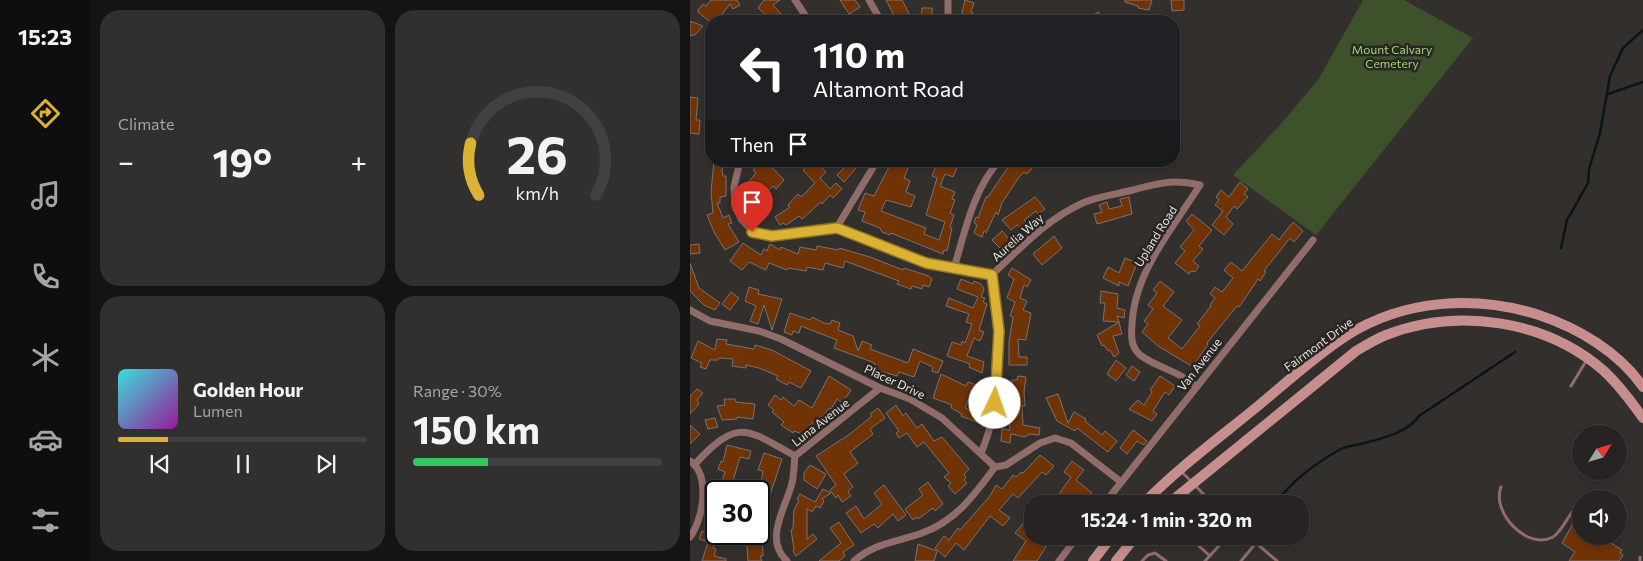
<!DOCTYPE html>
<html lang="en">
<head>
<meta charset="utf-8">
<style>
  :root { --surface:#262322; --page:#322f2f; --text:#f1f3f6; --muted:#a4a4a5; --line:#424040; --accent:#dbb233 }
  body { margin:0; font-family:Commissioner,sans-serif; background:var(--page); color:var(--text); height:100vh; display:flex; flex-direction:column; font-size:19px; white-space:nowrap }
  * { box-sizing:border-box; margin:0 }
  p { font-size:16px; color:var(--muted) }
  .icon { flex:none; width:28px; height:28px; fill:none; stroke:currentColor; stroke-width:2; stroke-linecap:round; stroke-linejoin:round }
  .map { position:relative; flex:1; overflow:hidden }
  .details { display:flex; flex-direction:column; gap:10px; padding:10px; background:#151313; width:600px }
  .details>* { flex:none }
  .hud { position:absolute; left:15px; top:15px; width:475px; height:152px; border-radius:20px; box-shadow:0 2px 8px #0003,0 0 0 1px var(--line); background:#202124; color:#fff; overflow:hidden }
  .needle { width:32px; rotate:53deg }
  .controls { position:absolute; left:882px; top:425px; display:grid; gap:10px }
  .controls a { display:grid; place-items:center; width:55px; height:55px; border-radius:50%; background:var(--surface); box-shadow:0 2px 8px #0003,0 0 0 1px var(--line); font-size:25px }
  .speed { position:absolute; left:15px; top:480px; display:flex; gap:10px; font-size:25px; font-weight:700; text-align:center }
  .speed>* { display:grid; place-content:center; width:65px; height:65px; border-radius:50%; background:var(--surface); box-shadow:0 2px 8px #0003,0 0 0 1px var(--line); line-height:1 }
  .speed .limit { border:2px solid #111; border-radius:8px; background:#fff; color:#111 }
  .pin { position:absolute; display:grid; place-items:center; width:42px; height:42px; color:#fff; margin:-51px -21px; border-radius:50% 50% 50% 0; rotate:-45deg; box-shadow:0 0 5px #0007 }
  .pin .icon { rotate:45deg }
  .me { position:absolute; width:55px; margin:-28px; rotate:3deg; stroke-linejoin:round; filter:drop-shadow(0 0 4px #0008) }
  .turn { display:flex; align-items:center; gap:18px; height:105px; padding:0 25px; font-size:22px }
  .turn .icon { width:65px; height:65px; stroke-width:2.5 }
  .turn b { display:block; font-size:35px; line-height:42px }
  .then { display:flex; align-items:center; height:48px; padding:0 25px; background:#0003; gap:10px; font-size:19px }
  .big { font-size:38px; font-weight:700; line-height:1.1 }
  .details .tile { flex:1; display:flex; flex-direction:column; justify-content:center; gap:8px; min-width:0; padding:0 18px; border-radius:20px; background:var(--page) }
  .details .dial { align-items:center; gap:0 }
  .dial svg { height:130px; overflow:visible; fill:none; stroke:var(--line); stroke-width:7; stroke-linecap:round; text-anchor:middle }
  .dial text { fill:var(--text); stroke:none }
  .song { display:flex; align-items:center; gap:15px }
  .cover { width:60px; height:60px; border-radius:8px; background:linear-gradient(135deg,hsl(180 70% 55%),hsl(300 70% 35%)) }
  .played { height:5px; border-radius:2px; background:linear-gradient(90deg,var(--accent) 20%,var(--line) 20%) }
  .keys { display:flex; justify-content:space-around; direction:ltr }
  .heat { display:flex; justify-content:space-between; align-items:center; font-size:28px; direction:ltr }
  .charge { height:8px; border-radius:4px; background:linear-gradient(90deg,#34c759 30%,var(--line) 0) }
  .details .tiles { flex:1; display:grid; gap:10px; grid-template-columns:repeat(2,1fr) }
  .trip { position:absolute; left:334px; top:495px; width:285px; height:50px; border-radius:20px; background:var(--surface); box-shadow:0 2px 8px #0003,0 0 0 1px var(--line); font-weight:700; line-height:50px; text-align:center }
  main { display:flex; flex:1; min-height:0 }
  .tabs { display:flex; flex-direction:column; width:90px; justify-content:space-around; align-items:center; background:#0f0e0e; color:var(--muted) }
  .tabs .icon { width:35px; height:35px }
  .tabs .active { color:var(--accent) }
  .tabs b { font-size:22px; color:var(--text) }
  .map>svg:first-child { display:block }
  .green { fill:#3d522b }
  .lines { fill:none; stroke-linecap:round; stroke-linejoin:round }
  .stream { stroke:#081617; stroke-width:2.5 }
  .building { fill:#703306; stroke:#787371 }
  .service { stroke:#906c6b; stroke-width:3 }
  .minor { stroke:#906c6b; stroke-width:7 }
  .secondary { stroke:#c68e8d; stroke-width:10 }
  .route-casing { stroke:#8e7421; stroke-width:12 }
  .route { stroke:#dbb233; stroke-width:9 }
  .labels { text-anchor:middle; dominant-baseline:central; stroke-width:5; stroke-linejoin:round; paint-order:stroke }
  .park-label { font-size:12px; fill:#a3d479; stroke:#292523 }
  .street-label { font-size:12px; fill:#e5e3e2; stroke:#292523 }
</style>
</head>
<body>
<main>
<nav class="tabs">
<b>15:23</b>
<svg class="icon active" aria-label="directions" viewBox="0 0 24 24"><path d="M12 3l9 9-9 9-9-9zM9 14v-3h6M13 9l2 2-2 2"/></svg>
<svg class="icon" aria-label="music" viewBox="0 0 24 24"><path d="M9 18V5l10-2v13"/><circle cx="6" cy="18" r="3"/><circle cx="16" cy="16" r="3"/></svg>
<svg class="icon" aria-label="phone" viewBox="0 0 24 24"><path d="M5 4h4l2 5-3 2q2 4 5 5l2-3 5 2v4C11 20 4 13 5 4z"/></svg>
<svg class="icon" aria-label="climate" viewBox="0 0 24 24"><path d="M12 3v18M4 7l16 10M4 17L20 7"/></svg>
<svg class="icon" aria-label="car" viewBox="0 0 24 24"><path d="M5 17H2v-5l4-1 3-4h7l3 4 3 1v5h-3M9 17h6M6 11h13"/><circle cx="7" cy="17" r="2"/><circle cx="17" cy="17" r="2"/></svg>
<svg class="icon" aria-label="filters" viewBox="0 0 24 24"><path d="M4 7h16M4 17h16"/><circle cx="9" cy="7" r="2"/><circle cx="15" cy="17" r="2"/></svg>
</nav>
<section class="details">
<div class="tiles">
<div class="tile"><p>Climate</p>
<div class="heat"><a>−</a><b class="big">19°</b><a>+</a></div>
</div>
<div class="tile dial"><svg viewBox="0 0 100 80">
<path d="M14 69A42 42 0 1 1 86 69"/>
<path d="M14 69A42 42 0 0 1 9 37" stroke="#dbb233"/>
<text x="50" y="56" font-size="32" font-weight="700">26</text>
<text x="50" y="72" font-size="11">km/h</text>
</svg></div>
<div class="tile">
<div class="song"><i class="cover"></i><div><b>Golden Hour</b><p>Lumen</p></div></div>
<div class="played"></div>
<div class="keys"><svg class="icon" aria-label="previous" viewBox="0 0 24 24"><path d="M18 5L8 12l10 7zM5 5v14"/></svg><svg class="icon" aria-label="pause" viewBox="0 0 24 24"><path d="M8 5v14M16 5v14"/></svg><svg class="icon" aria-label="next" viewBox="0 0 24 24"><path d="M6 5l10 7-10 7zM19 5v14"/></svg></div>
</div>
<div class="tile"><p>Range · 30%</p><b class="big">150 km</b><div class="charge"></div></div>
</div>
</section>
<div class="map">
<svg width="953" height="561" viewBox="0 0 953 561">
  <rect width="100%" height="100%" fill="#332f2d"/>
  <path class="green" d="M673,0h41l69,38 -157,197 -83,-60 47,-50 38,-45z"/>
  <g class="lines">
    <path class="stream" d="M918,94l35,-12
      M871,248l6,-28 21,-37 1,-14 11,-36 10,-57 13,-28 20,-18
      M585,504c16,-22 41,-41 64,-54 6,-4 15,-4 22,-6 19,-5 47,-11 58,-28l96,-64"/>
  </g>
  <path class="building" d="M21,0h26l3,5 -7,4 -3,-5 -11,14 4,3h-14l-11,-9v-2l5,-6 3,2z
    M74,0h16l-7,5 14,16h-14l-15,-13z
    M150,0h15l5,7 -11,7z
    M196,0h16l11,21h-16z
    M275,0l9,3 -3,9 2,1 -3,8h-10z
    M435,0h27l-3,10 -11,-2v-2l-13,-4z
    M481,0h13v10l-12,1z
    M232,8h10l1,13h-12z
    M408,12l7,9h-19z
    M0,21l13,5 -7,8 -6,2z
    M0,97l8,1 -2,22h4l-1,14 -9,-1z
    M24,161h10l-2,10 1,5h3v20l-6,1v6h-3l6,15 6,-3 3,8 -4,1 11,18 -14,8 -11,-18 -7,-17 6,-2 -2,-21z
    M62,161h14l18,19 -8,9 -3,-3 -8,7 4,13 -6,1 1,6 -8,3 -2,-5 -2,1 -3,-11 11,-4 -13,-13 9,-11 -3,-3 4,-4z
    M122,161h4l10,11 -6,6 10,11 6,-6 6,6 -9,9 -3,-3 -8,9 -1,-2 -19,17 -3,-3 -13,9 -3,-2 -3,2 -5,-8 15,-10 -2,-2 10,-11 3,3 14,-14 -12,-13z
    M161,161h11l-18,21 -7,-7z
    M210,161h11l-7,17 6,3 -4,11 9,4 -4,11 -25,-7 -5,11 45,17 -2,6 15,6 6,-18 -19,-7 11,-37 -5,-2 6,-15h22l-7,16 -8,-3 -5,12 15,6 -3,7 3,1 -5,13 4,2 -4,12 2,1 -5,23 -3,-1 -1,4 -52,-21 -1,2 -8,-3 -2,-4 -18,-7 3,-9 -7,-2 7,-17 9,3 16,-31 7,3z
    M322,161h26l-9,11 -3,2 -2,-2 -5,5 -17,26 -4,12 -2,-3 -10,21 -2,-2 -2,6 -8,-4 3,-8 -3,-2 2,-6 2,1 8,-21h2z
    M550,182l8,7 -4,5 4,3 -11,12 -3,-3 -8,11 7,7 -9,11 -12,-10 11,-14 -8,-6 4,-5 -3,-3 5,-7 8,7z
    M345,197l10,12 -7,5 -2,-3 -12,9 2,2 -6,6 -3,-3 -6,5 -9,-10z
    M439,197l3,17 -35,10 -3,-10 8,-2 -3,-7 8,-3 2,7 13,-3 -2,-7z
    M502,214l20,16 -13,16 4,3 -10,12 6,5 -4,6 -4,-1 -2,3 -14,-11 10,-12 -5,-4 14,-17 -8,-9z
    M603,222l10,9 -9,11 -4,-4 -26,33 2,1 -6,9 -2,-2 -14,21 -5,7 -2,-1 -30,37 1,1 -15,23 -35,-21 -16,-14 6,-8 -4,-3 9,-12 -5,-4 9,-12 -4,-3 7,-9 14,11 -11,14 19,14 -14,18 14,11 18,-23 -3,-2 14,-18 -1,-1 5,-7 -5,-4 5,-7 7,5 11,-14 -9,-8 7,-8 11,9 30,-37 7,6z
    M312,231l9,10 -11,7 -8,-8z
    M364,236l8,12 -20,17 -9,-11z
    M53,243l18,12 3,-6 3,2 3,-7 10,6 1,-3 17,7 2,-7 16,3 1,-4 21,4 1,-2 31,9 33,13 1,-2 25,8 3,3 -3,8 -6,-2 -1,4 -10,-3 -1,3 -14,-5 2,-3 -54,-20 -2,7 -18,-5 -2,7 -16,-3 -1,4 -18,-3 -1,2 -18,-7 -3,7 -17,-8 -7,8 -12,-9z
    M9,244l1,9 -10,1v-9z
    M435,258l12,5 -9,23 -9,-4v4l-16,-8 5,-11 11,6z
    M0,263l9,25 21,15 -5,7 -11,-5 -14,-14z
    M322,268l19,12 -4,7 -3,-2 -4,13 7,3 -4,9 8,3 -5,27 -8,-1 1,18h8v8h-18v-23l4,-25 -3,-1 5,-14 -8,-4 7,-19 -6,-4z
    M271,279l12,5 1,-3 7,3 3,5 -3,8 4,1 -2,4 4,2 -8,26 5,2 -4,9 -6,-3 -7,18 17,6 -2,11 -13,-6 1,-3 -23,-8 5,-14 9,3 1,-4 3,2 7,-19 -6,-2 3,-8 -23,-8 3,-8 24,10 5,-11 -21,-8z
    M59,287l10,3 -1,4 24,5 -10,31 -8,-25 -6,19 -8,-3 6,-15 -11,-5z
    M411,291l17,3 -1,14 8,2 -1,8 -7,-2 2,6 -16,-1 2,-18h-5z
    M41,292l8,6 -9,12 -8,-6z
    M100,313l20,7 2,-3 12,6 6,1 2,-4 8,3 -2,7 15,6 5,15 4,-10 10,4 -2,4 38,14 5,-14 30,12 -5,12 -6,-2 1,-4 -13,-6 -6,16 -15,-5 -2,4 -17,-5 -6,-3 2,-3 -4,-3 -38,-14 3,-8 -36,-14 -2,7 -6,-2 -1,4 -8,-3z
    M429,322l3,12 -9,2 6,17 -5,4 -4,-7 -2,1 -4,-6 -2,1 -5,-11z
    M27,339l10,1 -1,4 28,5 1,-4 17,5 39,21 -10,17 -12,-6 -2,3 -11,-6 2,-3 -19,-8 -13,-3v3l-14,-2 1,-7 -14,-1 -1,2h-8l-4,9 -6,-2 2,-4 -11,-5 7,-17 17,9z
    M426,360l10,8 -10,13 -9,-7z
    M442,366l8,6 -6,9 -8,-6z
    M251,374l25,12 2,-4 13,5 -2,9 -8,-3 -6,15 17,7 -3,8 -18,-7 1,-2 -11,-6 1,-3 -19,-7z
    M139,376l22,14 -9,13 -5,-4 -6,10 -2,-1 -5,7 -12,8 -9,11 -9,-3 -1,2 -12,-8 3,-3 -12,-10 2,-2 -6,-5 7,-10 6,5 2,-3 11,9 5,-6 13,8z
    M328,376l8,1 -2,15 1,14h-3l1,19 17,3 -1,7 -10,-1 -4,3 -14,-3 -1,9 -9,-2 1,-12 8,1 -3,-29 4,-1 1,-20h5z
    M470,376l15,10 -6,9 -4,-3 -12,19 4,3 -5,7 -23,-12 9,-9 6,5 8,-13 -2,-2z
    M7,389l6,4 -6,7 2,4 -9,10v-18z
    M368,394l10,29 6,-11 12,7 -1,2 17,14 3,-4 12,10 -9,11 -31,-24 -2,3 -18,-10 -11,-23z
    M34,399h11l1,3 19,2 -2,15 -16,-2v2l-15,1 -5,-14 8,-1z
    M206,405l7,11 3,-3 11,15 5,-4 12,17 8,-4 27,32 -5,5 2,3 -2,3 3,3 -12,11 -7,-8 3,-3 -7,-6 5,-4 -25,-31 -7,5 -10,-14 -8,5 -3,-5 3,-2 -13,-18z
    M188,408l7,10 -15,11 3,5 -23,18 8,11 -14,11 9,13 -5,4 3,5 -9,6 -4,-7 -2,3 -6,-8 6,-5 -20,-29 34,-22 22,-18 -2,-2z
    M25,418l3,9 -10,2 -3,-9z
    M0,425l10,9 -10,10z
    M443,430l14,11 -3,4 -7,-4 -10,13 -7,-6z
    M37,445l24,6 -2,8 -9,-2 -10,34h-11l6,-19 -7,-3 3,-8 2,1z
    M74,453l18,6 -12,36 -3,20h-2l-6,14v-36l4,-22 -5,-1z
    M350,455l14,11 -8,9 -4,-3 -24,26 -5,-4 -14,16 11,8 -7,8 -13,-10 -26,34 -8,-7 -11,14 -10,-9 9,-12 5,4 9,-12 2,2 30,-34 6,-11 6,4 11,-14 3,2 5,-5 2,1z
    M382,461l12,9 -8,10 16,13 -8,11 -8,-5 -3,5h-21l19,-27 -7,-5z
    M120,465l16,9 -9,15 -13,-9v-7z
    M238,482l15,22 -8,7 -2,-3 -15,11 -1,-2 -4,3 -8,-11 18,-14 -4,-6z
    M194,485l22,30 -8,6 -5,-7 -15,14 -4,-4 -13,9 -15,-20 10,-7 8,13 18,-15 -8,-11z
    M133,489l8,4 -9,6 2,2 -4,7 -4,-2 -4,6 -5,-3v30l6,-5 4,5 -21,17 -3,-5 1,-2 -3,-19 2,-1 1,-19 5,-10 -2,-1 3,-5 15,8z
    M342,513v23h21l-16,25h-24l13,-20 -11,-8z
    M25,516l3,18 -5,14 3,1 -2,7 12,3v2h-24l6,-19 -9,-3 3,-8 7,3z
    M885,520l6,4v12h19l22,14 -2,3 3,2 -4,6h-50l6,-9 -13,-9z
    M149,522l15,23 -11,7 2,4 -6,5h-20l22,-18 -11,-15z
    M56,534h16l1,22h-3l2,5h-14z
    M228,544l19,7 -3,10h-19z"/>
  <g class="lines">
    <path class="service" d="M881,386l15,-25
      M492,472l31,32
      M811,487c-10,25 26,64 52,50 7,-4 14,-18 19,-25
      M498,536l22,20
      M558,536l29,25
      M452,561l6,-6 7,-2 11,8
      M515,561l23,-25
      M551,561l15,-18
      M950,561v-4"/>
    <path class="minor" d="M105,0l14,21
      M179,0l12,21
      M258,0v21
      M50,161l-6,26 1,18 6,14 11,12 20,5 65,-9 89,36 66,12
      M147,227l40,-66
      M264,268c11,-36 19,-78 45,-107
      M302,275c29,-28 56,-57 93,-73 15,-6 32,-8 48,-12 25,-7 41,-11 67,-5 -27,43 -66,87 -68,140 -1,11 -1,21 7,29 15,13 39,16 57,32
      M0,310l20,11 49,10 22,8 99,49 30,11 32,19 53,49 11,-2 34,-22 15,-5 16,5 50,39
      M291,453c24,-56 19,-119 11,-178
      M0,461c21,14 13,59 0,76
      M5,464c43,-46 50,-36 100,-8l85,-68
      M414,504l209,-264
      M97,561c-24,-22 -1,-53 5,-78 2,-8 2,-18 3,-27
      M164,561c20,-18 43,-19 68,-28 34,-12 53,-39 73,-66
      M369,561l19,-25"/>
    <path class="secondary" d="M453,504c35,-36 76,-66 115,-98 29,-24 57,-50 88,-70 58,-37 129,-41 193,-21 39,13 80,37 104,72
      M478,504l188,-153c10,-6 20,-12 30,-16 71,-28 160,-15 218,36 15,14 27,30 39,47
      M403,561l19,-25
      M426,561l20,-25"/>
  </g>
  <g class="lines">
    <defs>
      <path id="route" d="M62,232l20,4 65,-8 89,35 66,12 7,56 -4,72"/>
    </defs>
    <use href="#route" class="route-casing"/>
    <use href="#route" class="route"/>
  </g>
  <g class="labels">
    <g class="park-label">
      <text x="702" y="49">Mount Calvary<tspan x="702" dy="14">Cemetery</tspan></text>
    </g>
    <g class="street-label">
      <text transform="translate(465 236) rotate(-58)">Upland Road</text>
      <text transform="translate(327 237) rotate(-42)">Aurelia Way</text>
      <text transform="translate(628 344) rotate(-36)">Fairmont Drive</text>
      <text transform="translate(509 364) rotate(-52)">Van Avenue</text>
      <text transform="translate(205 381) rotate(25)">Placer Drive</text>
      <text transform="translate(130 422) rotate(-38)">Luna Avenue</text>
    </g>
  </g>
</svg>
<div class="controls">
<a><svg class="needle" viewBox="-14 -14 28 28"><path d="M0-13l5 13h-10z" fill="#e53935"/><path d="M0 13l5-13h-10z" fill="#a4a4a5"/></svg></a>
<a><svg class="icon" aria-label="sound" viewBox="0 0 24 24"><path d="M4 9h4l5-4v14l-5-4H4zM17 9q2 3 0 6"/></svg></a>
</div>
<div class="speed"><div class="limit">30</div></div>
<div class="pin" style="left:62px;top:232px;background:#d93025"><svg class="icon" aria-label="arrive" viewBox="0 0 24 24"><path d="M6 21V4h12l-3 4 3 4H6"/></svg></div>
<svg class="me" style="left:305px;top:403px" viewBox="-20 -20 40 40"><circle r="19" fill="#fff"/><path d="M0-13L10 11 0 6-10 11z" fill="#dbb233"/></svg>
<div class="trip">15:24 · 1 min · 320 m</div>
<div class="hud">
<div class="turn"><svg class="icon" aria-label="left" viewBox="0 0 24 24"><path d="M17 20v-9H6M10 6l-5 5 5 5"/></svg><div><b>110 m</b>Altamont Road</div></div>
<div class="then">Then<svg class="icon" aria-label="arrive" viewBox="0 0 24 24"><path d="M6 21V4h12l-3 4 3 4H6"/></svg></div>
</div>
</div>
</main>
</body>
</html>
